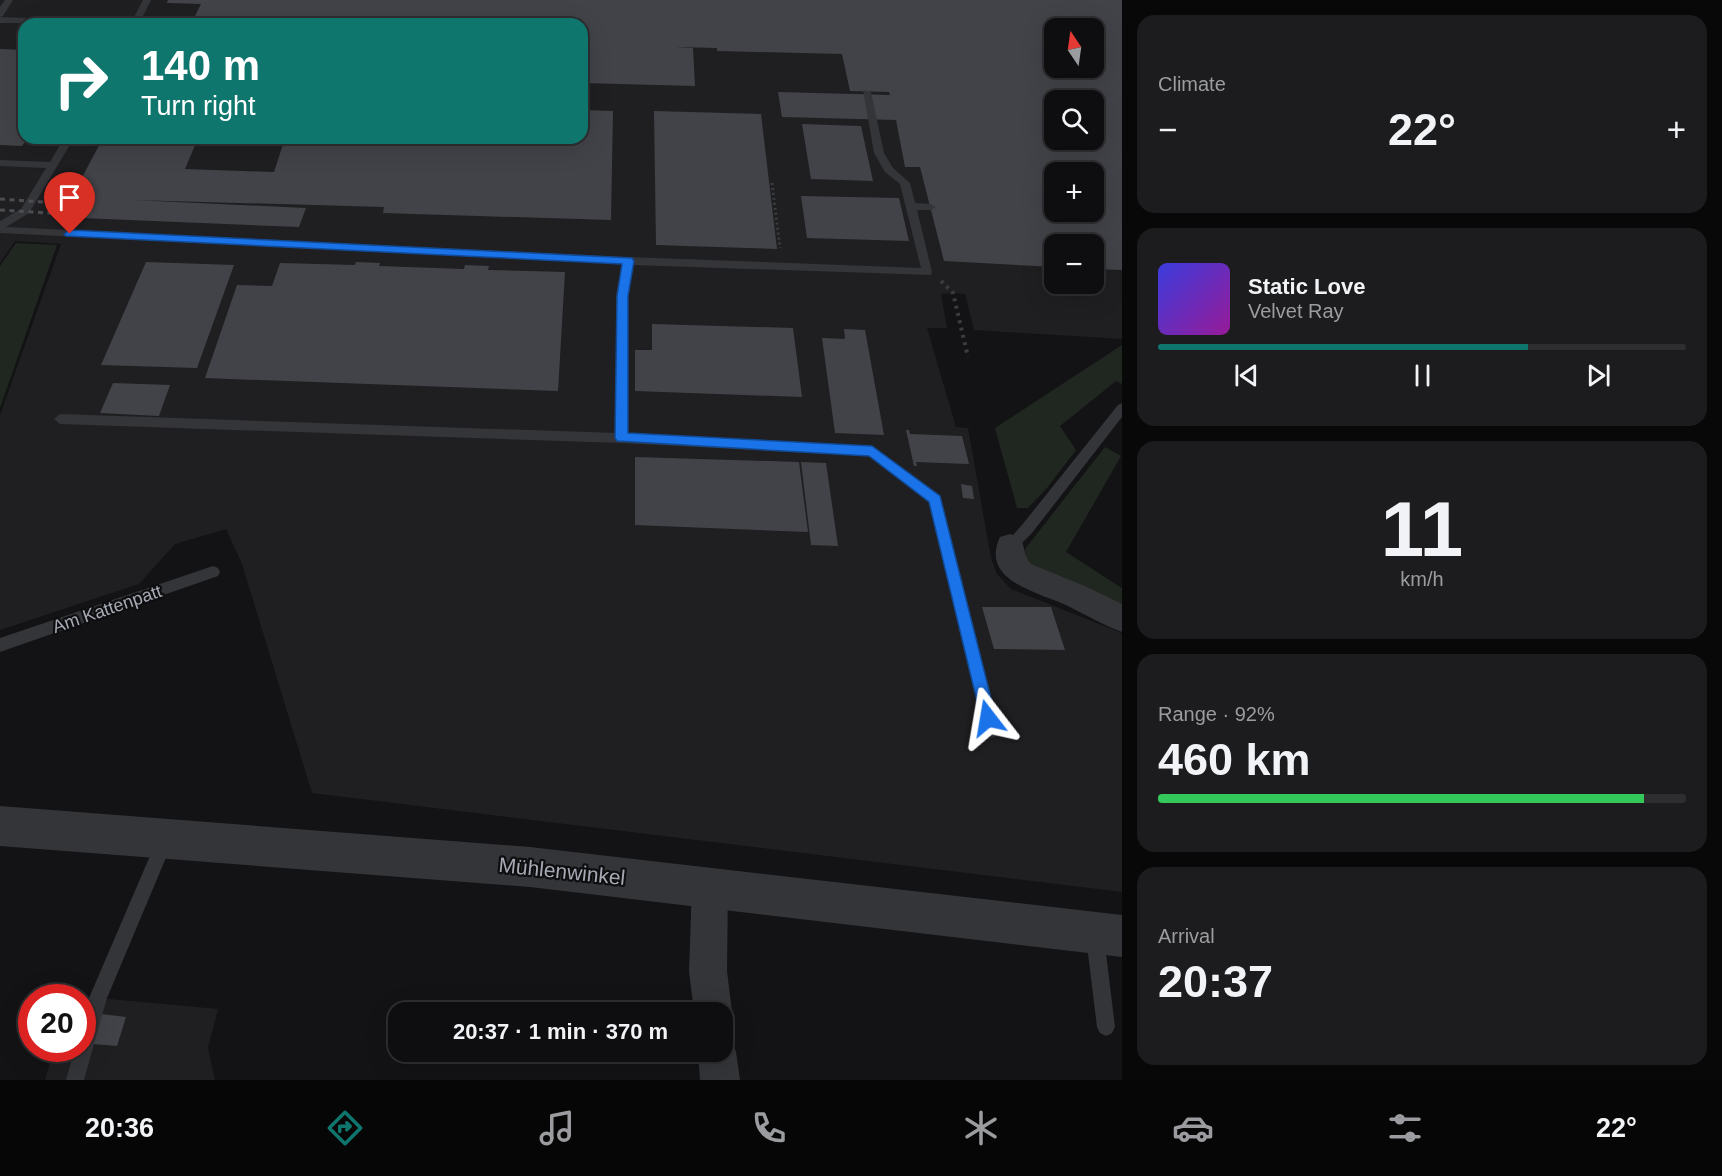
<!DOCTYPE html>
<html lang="en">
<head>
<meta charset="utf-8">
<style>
  :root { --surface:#0e0e10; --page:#1c1c1e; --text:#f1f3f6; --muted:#9b9c9f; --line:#2e2e30; --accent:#0f766e }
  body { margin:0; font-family:Arial,sans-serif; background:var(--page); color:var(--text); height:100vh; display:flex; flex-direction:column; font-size:22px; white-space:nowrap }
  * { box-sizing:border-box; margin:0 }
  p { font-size:20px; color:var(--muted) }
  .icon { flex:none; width:33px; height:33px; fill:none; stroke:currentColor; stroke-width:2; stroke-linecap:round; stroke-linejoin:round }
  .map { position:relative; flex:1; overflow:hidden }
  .side { display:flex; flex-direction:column; gap:15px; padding:15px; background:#080809; width:600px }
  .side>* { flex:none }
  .banner { position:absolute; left:18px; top:18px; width:570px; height:126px; border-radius:18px; box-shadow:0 6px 24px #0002,0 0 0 2px var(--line); background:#0f766e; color:#fff; overflow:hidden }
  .needle { width:39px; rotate:347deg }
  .tools { position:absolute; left:1044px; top:18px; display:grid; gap:12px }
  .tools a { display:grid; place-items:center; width:60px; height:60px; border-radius:12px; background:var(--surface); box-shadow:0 6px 24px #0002,0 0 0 2px var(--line); font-size:30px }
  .speed { position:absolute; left:18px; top:984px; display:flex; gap:12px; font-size:30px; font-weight:700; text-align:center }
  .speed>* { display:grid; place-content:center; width:78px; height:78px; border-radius:50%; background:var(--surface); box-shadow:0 6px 24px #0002,0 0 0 2px var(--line); line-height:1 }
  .speed .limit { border:9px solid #d22; background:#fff; color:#111 }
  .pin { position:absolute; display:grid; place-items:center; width:51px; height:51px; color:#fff; margin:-62px -26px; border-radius:50% 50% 50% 0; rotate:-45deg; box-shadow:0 0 6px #0007 }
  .pin .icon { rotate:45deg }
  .me { position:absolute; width:66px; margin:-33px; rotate:346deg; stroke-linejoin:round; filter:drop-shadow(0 0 4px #0008) }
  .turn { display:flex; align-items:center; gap:21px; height:126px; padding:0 24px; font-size:27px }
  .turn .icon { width:78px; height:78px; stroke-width:2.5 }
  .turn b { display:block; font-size:42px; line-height:51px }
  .big { font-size:45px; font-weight:700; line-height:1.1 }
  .side .widget { flex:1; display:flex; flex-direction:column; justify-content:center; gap:9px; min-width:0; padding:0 21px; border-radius:18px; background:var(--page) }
  .side .dial { align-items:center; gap:0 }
  .dial b { font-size:78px; line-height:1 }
  .song { display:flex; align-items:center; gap:18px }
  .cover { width:72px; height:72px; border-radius:9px; background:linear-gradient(135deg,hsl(240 70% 55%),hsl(300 70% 35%)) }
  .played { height:6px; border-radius:3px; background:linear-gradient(90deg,var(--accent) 70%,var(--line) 70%) }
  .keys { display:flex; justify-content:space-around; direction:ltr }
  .heat { display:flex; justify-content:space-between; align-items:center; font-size:33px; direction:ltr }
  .charge { height:9px; border-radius:4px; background:linear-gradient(90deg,#34c759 92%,var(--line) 0) }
  .trip { position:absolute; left:388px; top:1002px; width:345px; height:60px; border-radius:18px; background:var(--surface); box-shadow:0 6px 24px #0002,0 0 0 2px var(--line); font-weight:700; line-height:60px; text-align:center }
  .tabs { display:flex; height:96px; justify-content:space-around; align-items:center; background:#060606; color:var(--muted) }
  .tabs .icon { width:42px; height:42px }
  .tabs .selected { color:var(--accent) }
  .tabs b { font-size:27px; color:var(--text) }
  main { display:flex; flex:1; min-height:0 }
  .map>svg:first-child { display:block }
  .built { fill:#1f1f22; fill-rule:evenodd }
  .green { fill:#202720 }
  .building { fill:#424348; fill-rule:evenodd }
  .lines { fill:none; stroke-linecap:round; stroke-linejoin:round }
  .path-far1 { stroke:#3b3c40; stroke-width:3; stroke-dasharray:2 3; stroke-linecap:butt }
  .path { stroke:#3b3c40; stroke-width:4; stroke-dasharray:3 4.5; stroke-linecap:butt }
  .service { fill:#343539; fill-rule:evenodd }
  .minor { fill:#343539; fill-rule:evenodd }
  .tertiary { fill:#343539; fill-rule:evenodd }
  .rail { stroke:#4c4d52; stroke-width:3; stroke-dasharray:5 4.5; stroke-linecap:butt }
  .route { fill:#1a73e8; stroke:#114b97; stroke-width:1.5 }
  .labels { text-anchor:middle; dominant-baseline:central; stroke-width:4.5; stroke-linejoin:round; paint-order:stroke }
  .street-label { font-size:18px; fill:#a6aab4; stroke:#0e0e10 }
  .near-street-label { font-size:21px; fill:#a6aab4; stroke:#0e0e10 }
</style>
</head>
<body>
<main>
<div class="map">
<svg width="1122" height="1080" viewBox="0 0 1122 1080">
  <rect width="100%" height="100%" fill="#131315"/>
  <path class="built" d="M0,0h1122v339l-148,-9 -9,-36 -12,-1 -12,1 6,34h-20l29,99 12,1 23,130 6,16 14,15 111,44v259l-810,-99 -70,-229 -16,-35 -51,15 -36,40 -139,46v-215l61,-171 -46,-3 -15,22zM24,24h558v114h-558zM1054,28h40v40h-40zM1054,100h40v40h-40zM1054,172h40v40h-40zM1054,244h40v40h-40z
    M68,997l30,1 120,11 -10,39 7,32h-170l9,-31 28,-1v-50z"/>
  <path class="green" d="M16,243l41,2 -57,163v-142z
    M1122,345v39l-6,-3 -56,45 16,24 -29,38 -19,20h-11l-22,-80z
    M1105,447l16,9 -55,96 56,36v19l-94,-44 -3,-14z"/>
  <path class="building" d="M168,0h954v270l-28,-1v-25h-40v23l-110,-6 -24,-94h-15l-9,-47 -114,-3 -4,-25 112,3 -1,-3 -39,-1 -8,-37 -125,-3v-3l-41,-1 17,1 2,38 -113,-3v-59h-391l10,-20 -34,-1zM1054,28h40v40h-40zM1054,100h40v40h-40zM1054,172h40v40h-40z
    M0,49l24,1v88h4l-6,8 -22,-1z
    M582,110l31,1 -2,109 -228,-7 1,-6 -251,-7 173,8 -7,19 -218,-9 10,-20h-20l32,-60h95l-13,31 89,3 11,-34h297z
    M654,111l107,3 16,135 -121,-4z
    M802,124l59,2 12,55 -62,-2z
    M801,196l98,2 10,43 -102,-3z
    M146,262l88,3 -37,103 -96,-3z
    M356,262l24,1 -1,3 85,3 1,-4 24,1 -1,4 77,2 -7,119 -353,-13 32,-93 35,1 8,-23 75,2z
    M652,324l141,4 9,69 -167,-6v-41h17z
    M844,329l21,1 19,105 -49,-2 -13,-95 23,1z
    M113,383l57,2 -11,31 -59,-3z
    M906,430h3l1,4 52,2 7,28 -53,-2 1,4h-3z
    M635,457l164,5 9,70 -173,-7z
    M801,462l25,1 12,83 -27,-1z
    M961,484l11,2 2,13 -11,-1z
    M982,607h69l14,43 -71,-1z
    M101,1014l25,3 -9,29 -25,-2z"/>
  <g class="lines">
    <path class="path-far1" d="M772,183l8,65"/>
    <path class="path" d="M941,281l12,12 15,64"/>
    <path class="service" d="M5,0h8l-10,16 -3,1v-10z
      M143,0h8l-10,20 -4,4h-10l6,-5z
      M0,17l114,4 4,3 -118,-1z
      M863,90l8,2 13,61 9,15 17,15 5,20 16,1 5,3 -5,3h-14l15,62 -1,3 -298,-10 -5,31v137l243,13 69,49 60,236 -3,5 -5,2 -5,-2 -3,-5 -55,-229 -61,-46 -246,-13 -562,-19 -6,-5 6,-5 556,19v-137l6,-32 -622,-31v-12l21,-12 25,-41 -46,-2v-6l50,2 14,-24h10l-45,75 -23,14 622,30 293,11 -21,-84 -15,-12 -11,-19z
      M1122,403v14l-90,116 -17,17h-10l-2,-4 19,-21 96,-120z
      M213,566l5,2 2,4 -2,4 -218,76v-14z
      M165,833l6,2 2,6 -66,157 -23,82h-18l9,-32h7v-27l7,-23 70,-163z
      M1095,928l6,3 3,6 11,90 -3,6 -6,3 -6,-3 -3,-6 -11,-90 3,-6z"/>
    <path class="minor" d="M1010,534l10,3c5,10 4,19 11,27l56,23 35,17v28c-19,-7 -36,-17 -54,-26 -28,-13 -89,-25 -68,-69z
      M710,868l13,5 5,13 -1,85 5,41 -6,13 -3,2v-15h-29l-5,-41 3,-85 5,-13z
      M723,1035l8,3 5,14 4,28h-40l-2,-28h25z"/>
    <path class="tertiary" d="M0,806l530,41 592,68v42l-592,-70 -530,-41z"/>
    <path class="rail" d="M0,199l71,5
      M0,210l64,4"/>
  </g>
  <path class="route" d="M70,230l562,28 2,3 -6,35v137l244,13 68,50 56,222 -2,5 -6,2 -5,-2 -2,-5 -52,-216 -60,-46 -252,-15 -2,-3 2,-142 5,-32 -556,-28 -2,-2z"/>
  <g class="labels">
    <g class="street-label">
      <text transform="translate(107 609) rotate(-19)">Am Kattenpatt</text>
    </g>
    <g class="near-street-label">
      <text transform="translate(562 871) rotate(6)">Mühlenwinkel</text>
    </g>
  </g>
</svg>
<div class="tools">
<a><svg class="needle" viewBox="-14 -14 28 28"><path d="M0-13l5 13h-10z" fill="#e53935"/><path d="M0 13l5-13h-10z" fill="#9b9c9f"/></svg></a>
<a><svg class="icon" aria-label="search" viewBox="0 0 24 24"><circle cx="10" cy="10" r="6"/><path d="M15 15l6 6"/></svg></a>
<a>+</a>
<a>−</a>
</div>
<div class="speed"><div class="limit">20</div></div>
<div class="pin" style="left:70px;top:234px;background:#d93025"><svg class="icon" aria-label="arrive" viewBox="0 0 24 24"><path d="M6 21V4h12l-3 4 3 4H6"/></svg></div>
<svg class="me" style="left:988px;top:718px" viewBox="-20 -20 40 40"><path d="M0-17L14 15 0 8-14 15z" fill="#1a73e8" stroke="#fff" stroke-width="4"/></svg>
<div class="trip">20:37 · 1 min · 370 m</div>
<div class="banner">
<div class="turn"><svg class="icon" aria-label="right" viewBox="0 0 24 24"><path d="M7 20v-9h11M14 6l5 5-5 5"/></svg><div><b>140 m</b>Turn right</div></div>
</div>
</div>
<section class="side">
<div class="widget"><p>Climate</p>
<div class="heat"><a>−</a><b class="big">22°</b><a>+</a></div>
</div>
<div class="widget">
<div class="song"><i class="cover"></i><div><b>Static Love</b><p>Velvet Ray</p></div></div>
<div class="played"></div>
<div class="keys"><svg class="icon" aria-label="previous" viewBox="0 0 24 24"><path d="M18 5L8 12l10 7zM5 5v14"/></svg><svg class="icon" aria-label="pause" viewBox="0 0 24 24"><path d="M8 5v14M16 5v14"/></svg><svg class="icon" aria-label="next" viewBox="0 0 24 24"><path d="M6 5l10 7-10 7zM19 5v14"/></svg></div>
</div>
<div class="widget dial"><b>11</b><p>km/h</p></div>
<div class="widget"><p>Range · 92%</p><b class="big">460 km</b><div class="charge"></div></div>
<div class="widget"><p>Arrival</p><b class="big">20:37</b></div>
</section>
</main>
<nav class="tabs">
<b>20:36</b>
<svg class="icon selected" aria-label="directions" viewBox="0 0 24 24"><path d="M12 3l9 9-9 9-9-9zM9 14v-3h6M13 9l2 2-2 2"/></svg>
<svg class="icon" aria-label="music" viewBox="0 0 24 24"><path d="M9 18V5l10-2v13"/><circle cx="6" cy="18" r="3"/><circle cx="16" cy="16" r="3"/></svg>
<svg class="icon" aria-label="phone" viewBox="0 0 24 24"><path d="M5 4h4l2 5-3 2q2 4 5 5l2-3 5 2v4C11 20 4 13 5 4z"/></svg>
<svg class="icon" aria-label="climate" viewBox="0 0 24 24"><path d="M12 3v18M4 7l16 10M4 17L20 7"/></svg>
<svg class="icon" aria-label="car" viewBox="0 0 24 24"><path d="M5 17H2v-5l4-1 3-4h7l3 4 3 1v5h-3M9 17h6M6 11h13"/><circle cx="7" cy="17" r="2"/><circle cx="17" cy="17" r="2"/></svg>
<svg class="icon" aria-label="filters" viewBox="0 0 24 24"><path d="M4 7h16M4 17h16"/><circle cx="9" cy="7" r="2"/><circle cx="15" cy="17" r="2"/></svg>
<b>22°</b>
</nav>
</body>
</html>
